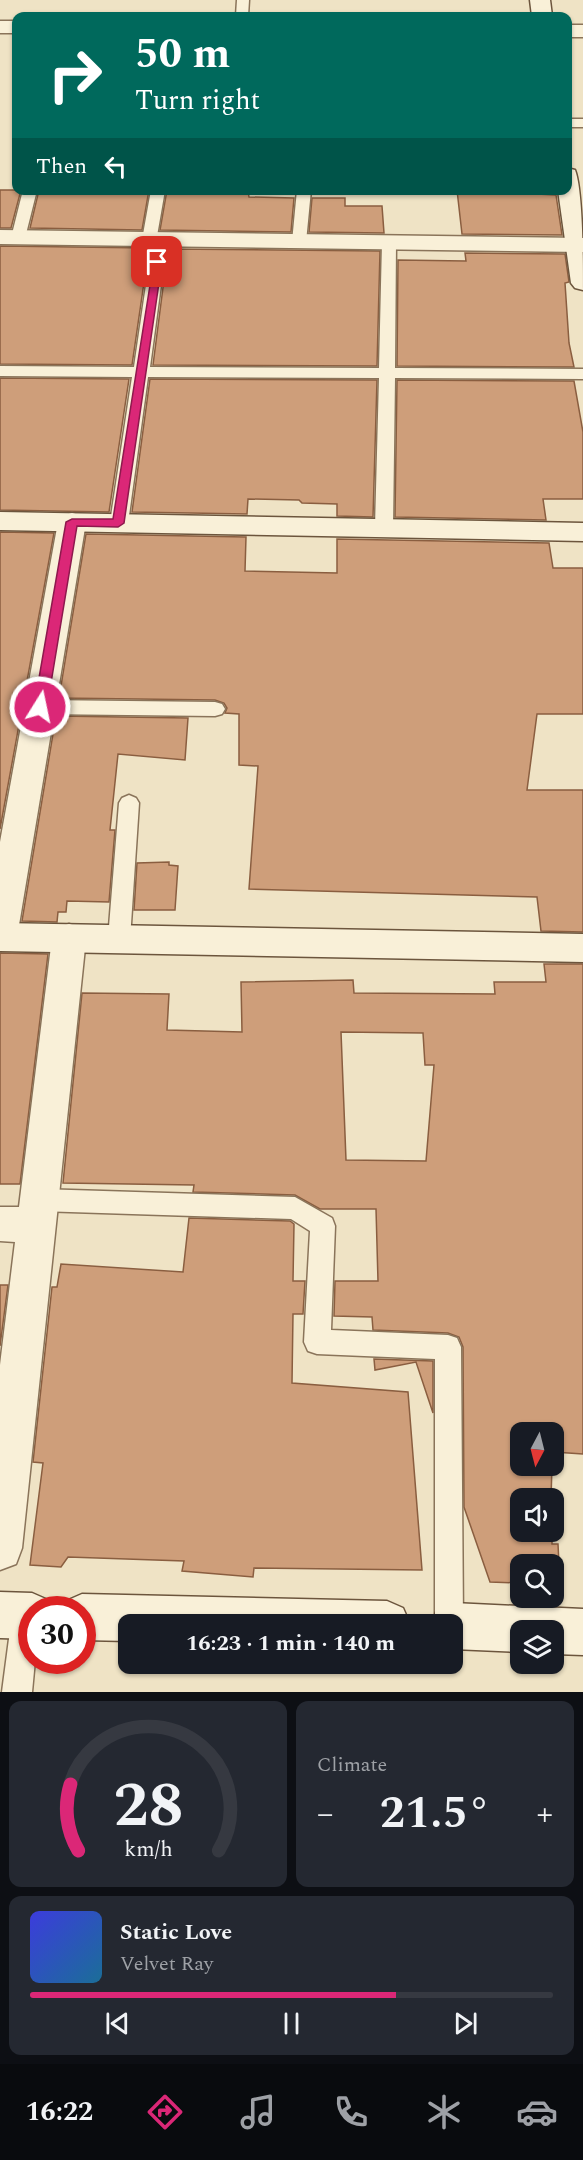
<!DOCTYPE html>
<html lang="en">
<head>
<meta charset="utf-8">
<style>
  :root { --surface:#171b24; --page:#242831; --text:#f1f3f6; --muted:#9ea1a6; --line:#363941; --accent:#db2777 }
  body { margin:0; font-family:Spectral,serif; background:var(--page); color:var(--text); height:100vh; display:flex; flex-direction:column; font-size:22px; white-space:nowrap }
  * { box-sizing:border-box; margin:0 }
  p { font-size:20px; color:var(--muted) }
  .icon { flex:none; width:33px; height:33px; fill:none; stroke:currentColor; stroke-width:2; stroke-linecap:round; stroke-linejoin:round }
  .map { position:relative; height:1692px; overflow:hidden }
  .details { display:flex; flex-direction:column; gap:9px; padding:9px; background:#0d0f14; flex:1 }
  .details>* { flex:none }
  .hud { position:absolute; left:12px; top:12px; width:560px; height:183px; border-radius:12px; box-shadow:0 2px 4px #0004; background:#00695c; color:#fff; overflow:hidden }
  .needle { width:39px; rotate:187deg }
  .fabs { position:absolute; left:510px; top:1422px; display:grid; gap:12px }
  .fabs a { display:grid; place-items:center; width:54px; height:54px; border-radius:12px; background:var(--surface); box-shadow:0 2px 4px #0004; font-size:30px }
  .speed { position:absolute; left:18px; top:1596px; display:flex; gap:12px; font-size:30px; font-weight:700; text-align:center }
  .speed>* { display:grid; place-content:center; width:78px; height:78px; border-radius:50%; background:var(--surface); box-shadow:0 2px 4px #0004; line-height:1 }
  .speed .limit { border:9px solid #d22; background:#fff; color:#111 }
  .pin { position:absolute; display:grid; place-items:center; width:51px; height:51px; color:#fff; margin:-26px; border-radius:12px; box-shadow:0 3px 9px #0006 }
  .me { position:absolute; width:66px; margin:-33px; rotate:10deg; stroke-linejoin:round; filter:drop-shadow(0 0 4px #0008) }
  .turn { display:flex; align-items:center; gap:21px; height:126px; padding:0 24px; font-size:27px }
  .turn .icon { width:78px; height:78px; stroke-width:2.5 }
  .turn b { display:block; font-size:42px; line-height:51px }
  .then { display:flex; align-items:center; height:57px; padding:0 24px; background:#0003; gap:12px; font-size:22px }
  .big { font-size:45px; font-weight:700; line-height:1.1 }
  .details .card { flex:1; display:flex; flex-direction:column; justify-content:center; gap:9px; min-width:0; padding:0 21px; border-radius:12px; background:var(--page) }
  .details .dial { align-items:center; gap:0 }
  .dial svg { height:156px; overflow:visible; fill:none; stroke:var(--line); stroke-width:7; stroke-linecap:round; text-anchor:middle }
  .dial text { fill:var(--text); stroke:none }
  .song { display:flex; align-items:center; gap:18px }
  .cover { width:72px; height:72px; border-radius:9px; background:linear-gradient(135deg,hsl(240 70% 55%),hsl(200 70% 35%)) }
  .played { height:6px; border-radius:3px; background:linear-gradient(90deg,var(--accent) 70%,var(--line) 70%) }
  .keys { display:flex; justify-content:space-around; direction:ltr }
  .heat { display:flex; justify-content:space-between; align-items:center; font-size:33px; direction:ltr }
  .details .tiles { flex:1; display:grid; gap:9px; grid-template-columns:1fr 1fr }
  .card:last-child { grid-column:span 2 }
  .trip { position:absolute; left:118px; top:1614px; width:345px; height:60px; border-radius:12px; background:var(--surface); box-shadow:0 2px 4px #0004; font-weight:700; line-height:60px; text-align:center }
  .menu { display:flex; height:96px; justify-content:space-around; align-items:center; background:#090b0e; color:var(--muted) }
  .menu .icon { width:42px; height:42px }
  .menu .current { color:var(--accent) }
  .menu b { font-size:27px; color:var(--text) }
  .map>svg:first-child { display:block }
  .building { fill:#ce9e7a; stroke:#8a5e40; stroke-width:1.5; fill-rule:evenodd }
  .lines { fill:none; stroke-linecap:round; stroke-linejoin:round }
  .lane-casing { stroke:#8a745a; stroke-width:3 }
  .street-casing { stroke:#8a745a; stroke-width:3 }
  .secondary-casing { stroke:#6c553d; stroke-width:3 }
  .lane { fill:#f9f0d8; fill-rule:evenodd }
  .street { fill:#f9f0d8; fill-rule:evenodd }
  .secondary { fill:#f9f0d8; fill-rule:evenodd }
  .route { fill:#db2777; stroke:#8e194d; stroke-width:1.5 }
</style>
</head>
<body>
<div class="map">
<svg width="583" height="1692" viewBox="0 0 583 1692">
  <rect width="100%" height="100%" fill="#efe3c5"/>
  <path class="building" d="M0,190h21l-10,38h-11z
    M39,190h110l-7,40 -112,-2z
    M167,190l81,1 1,6 45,1 -3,34 -131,-2z
    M457,190l99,5 6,40 -100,-1z
    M312,198h33v8h37l2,27 -75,-1z
    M0,246l149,2 -17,117 -132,-1z
    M168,249l212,2 -3,115 -224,-1z
    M465,253l100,1 4,28 -4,1 4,60 5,24 -177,-1 1,-106 68,1z
    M0,378l129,1 -20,133 -109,-2z
    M150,379l227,1 -4,137 -36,-1v-12l-35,-1 -3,-3 -51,-1 -1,15 -115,-2z
    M397,380l177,1 9,51v67h-40l3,21 -151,-3z
    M0,532l54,1 -54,296z
    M86,534l160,3 -1,34 92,2v-34l212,4 4,25h30v146h-46l-10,76h56v142l-42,-1 -4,-34 -288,-8 9,-123 -19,-1v-51l-14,-1 2,-5 -3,-5 -9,-3 -156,-2z
    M56,716l132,2 -3,42 -67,-6 -8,76h5l-6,72 -42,-1 -1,11h-8l-1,10 -35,-1z
    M169,862v3l9,1 -3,44h-41l3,-47z
    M0,953l48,1 -28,230h-20z
    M544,964h39v490l-29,-2v-20h-34v34h32l-1,32h-31v34h32v12h6l2,41h-6v-21h-34v19l-30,-1 -26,-75 -1,-160 -4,-10 -11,-4 -75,-3 -1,-13 -38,-1 1,-35h43l-2,-72h-56l-25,-14 -102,-3 1,-7 -131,-2 19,-190 87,1 -2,36 75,2 -1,-50 112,-2 1,13 141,1 -1,-12h52zM341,1032l82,1 2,32h9l-8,96 -80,-1z
    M189,1218l101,3 4,3 -1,57h12l-2,33h-10l-1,69 116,9 14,178 -168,-2 -1,9 -71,-6 2,-10 -116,-4 -7,10 -31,-2 13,-102 -10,-1 19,-175h5l4,-23 122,8z
    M0,1285h8l-8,61z
    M374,1359l59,2v52l-17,-51 -41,8z"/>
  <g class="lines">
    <defs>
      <path id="lane" d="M237,0h12l-1,16h-12z
        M567,119h16v8h-16z
        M23,190h14l-12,48 -7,4 -7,-4z
        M151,190h14l-8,46 8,1 2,3 -17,127 229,1 3,-125 7,-4 7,4 -1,125 188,1v10l-188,-1 -2,149 -9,6 -9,-6 4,-149 -231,-1 -20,146 -9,6 -6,-2 -3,-4 22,-146 -132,-1v-10l134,1 18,-123 -8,-1 -2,-3z
        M297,190h14l-5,52 -7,4 -7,-4z
        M40,700l175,2 7,2 3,5 -3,5 -7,2 -175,-2 -7,-2 -3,-5 3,-5z
        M129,795l7,3 3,5 -9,136 -3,6 -8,3 -8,-3 -3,-6 11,-136 3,-5z
        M39,1189l256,8 37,21 3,8 -4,104 117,5 9,3 4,9 2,277 -4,10 -6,3v-13h-18v-265l-118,-5 -9,-3 -4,-9 6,-111 -19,-12 -252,-8 -9,-3 -3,-8 3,-8z
        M26,1602l10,4 2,4h-6v50h3l-3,32h-30l10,-76 4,-10z"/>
      <path id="street" d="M0,21h16v12h-16z
        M567,25h16v12h-16z
        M0,230l583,8v14l-583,-8z
        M72,513l10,3 4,6 -69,415 -5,10 -12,4v-109l58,-320 4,-6z
        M69,924l12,4 5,10 -64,610 -6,16 -16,6v-205l15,-123 -15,-1v-34h19l33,-269 5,-10z"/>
      <path id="secondary" d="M530,0h20l2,16h-20z
        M567,168l8,2c8,20 8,94 8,120l-8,-2 -4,-5 -13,-93h9z
        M0,512l583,11v18l-583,-11z
        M0,923l583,11v28l-583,-11z
        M0,1592l32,1 16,7 4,10h-20v29l-32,-1z
        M82,1594l305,7 16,7 7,16h-281v17l-47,-1v-30h-20l4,-9z
        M453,1603l130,6v46l-29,-1v-24h-34v22l-67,-3v-25h-22l6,-14z"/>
    </defs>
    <use href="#lane" class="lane-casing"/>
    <use href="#street" class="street-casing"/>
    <use href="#secondary" class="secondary-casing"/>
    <use href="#lane" class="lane"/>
    <use href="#street" class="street"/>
    <use href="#secondary" class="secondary"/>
  </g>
  <path class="route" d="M154,260l8,2 -38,261 -6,4 -41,-1 -30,181 -7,4 -6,-4 32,-185 6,-3h41z"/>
</svg>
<div class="fabs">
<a><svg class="needle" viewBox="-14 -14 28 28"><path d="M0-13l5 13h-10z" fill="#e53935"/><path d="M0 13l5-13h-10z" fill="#9ea1a6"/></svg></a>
<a><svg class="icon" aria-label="sound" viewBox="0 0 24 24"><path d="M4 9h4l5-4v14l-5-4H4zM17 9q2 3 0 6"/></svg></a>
<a><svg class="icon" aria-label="search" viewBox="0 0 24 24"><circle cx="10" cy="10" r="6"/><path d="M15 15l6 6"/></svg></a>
<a><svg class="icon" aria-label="layers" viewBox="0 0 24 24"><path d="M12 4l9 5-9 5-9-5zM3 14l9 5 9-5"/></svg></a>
</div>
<div class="speed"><div class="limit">30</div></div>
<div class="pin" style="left:157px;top:262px;background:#d93025"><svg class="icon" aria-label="arrive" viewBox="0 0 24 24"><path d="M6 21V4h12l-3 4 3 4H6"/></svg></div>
<svg class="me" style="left:40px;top:707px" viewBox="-20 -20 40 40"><circle r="17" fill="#db2777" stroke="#fff" stroke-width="3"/><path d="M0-11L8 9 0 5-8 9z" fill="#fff"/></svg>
<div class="trip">16:23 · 1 min · 140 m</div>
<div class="hud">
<div class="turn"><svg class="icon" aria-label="right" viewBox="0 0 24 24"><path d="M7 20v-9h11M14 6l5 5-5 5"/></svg><div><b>50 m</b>Turn right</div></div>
<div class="then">Then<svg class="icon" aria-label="left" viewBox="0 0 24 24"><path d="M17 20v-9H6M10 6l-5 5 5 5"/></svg></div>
</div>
</div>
<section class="details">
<div class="tiles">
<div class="card dial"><svg viewBox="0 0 100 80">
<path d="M14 69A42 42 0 1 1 86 69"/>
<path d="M14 69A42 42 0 0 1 10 35" stroke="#db2777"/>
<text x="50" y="56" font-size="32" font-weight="700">28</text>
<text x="50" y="72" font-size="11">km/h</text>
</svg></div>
<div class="card"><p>Climate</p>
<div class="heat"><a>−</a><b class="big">21.5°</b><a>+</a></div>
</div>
<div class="card">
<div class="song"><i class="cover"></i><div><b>Static Love</b><p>Velvet Ray</p></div></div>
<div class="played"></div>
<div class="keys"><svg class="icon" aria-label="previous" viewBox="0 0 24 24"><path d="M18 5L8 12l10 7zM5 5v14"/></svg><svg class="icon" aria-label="pause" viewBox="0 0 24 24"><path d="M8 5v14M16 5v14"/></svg><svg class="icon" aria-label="next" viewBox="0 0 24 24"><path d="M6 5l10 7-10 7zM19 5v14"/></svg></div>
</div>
</div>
</section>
<nav class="menu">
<b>16:22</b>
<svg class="icon current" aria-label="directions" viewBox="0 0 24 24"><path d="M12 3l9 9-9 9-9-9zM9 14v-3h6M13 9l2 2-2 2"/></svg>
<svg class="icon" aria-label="music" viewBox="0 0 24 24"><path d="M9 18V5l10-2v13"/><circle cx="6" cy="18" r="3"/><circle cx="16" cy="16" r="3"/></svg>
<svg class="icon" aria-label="phone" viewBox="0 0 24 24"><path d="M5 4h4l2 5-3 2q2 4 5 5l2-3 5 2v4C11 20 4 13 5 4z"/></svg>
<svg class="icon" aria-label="climate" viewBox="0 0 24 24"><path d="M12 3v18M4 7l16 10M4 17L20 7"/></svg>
<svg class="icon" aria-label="car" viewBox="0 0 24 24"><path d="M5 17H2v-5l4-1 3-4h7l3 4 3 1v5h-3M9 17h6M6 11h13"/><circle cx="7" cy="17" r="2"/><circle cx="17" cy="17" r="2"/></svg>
</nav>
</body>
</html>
